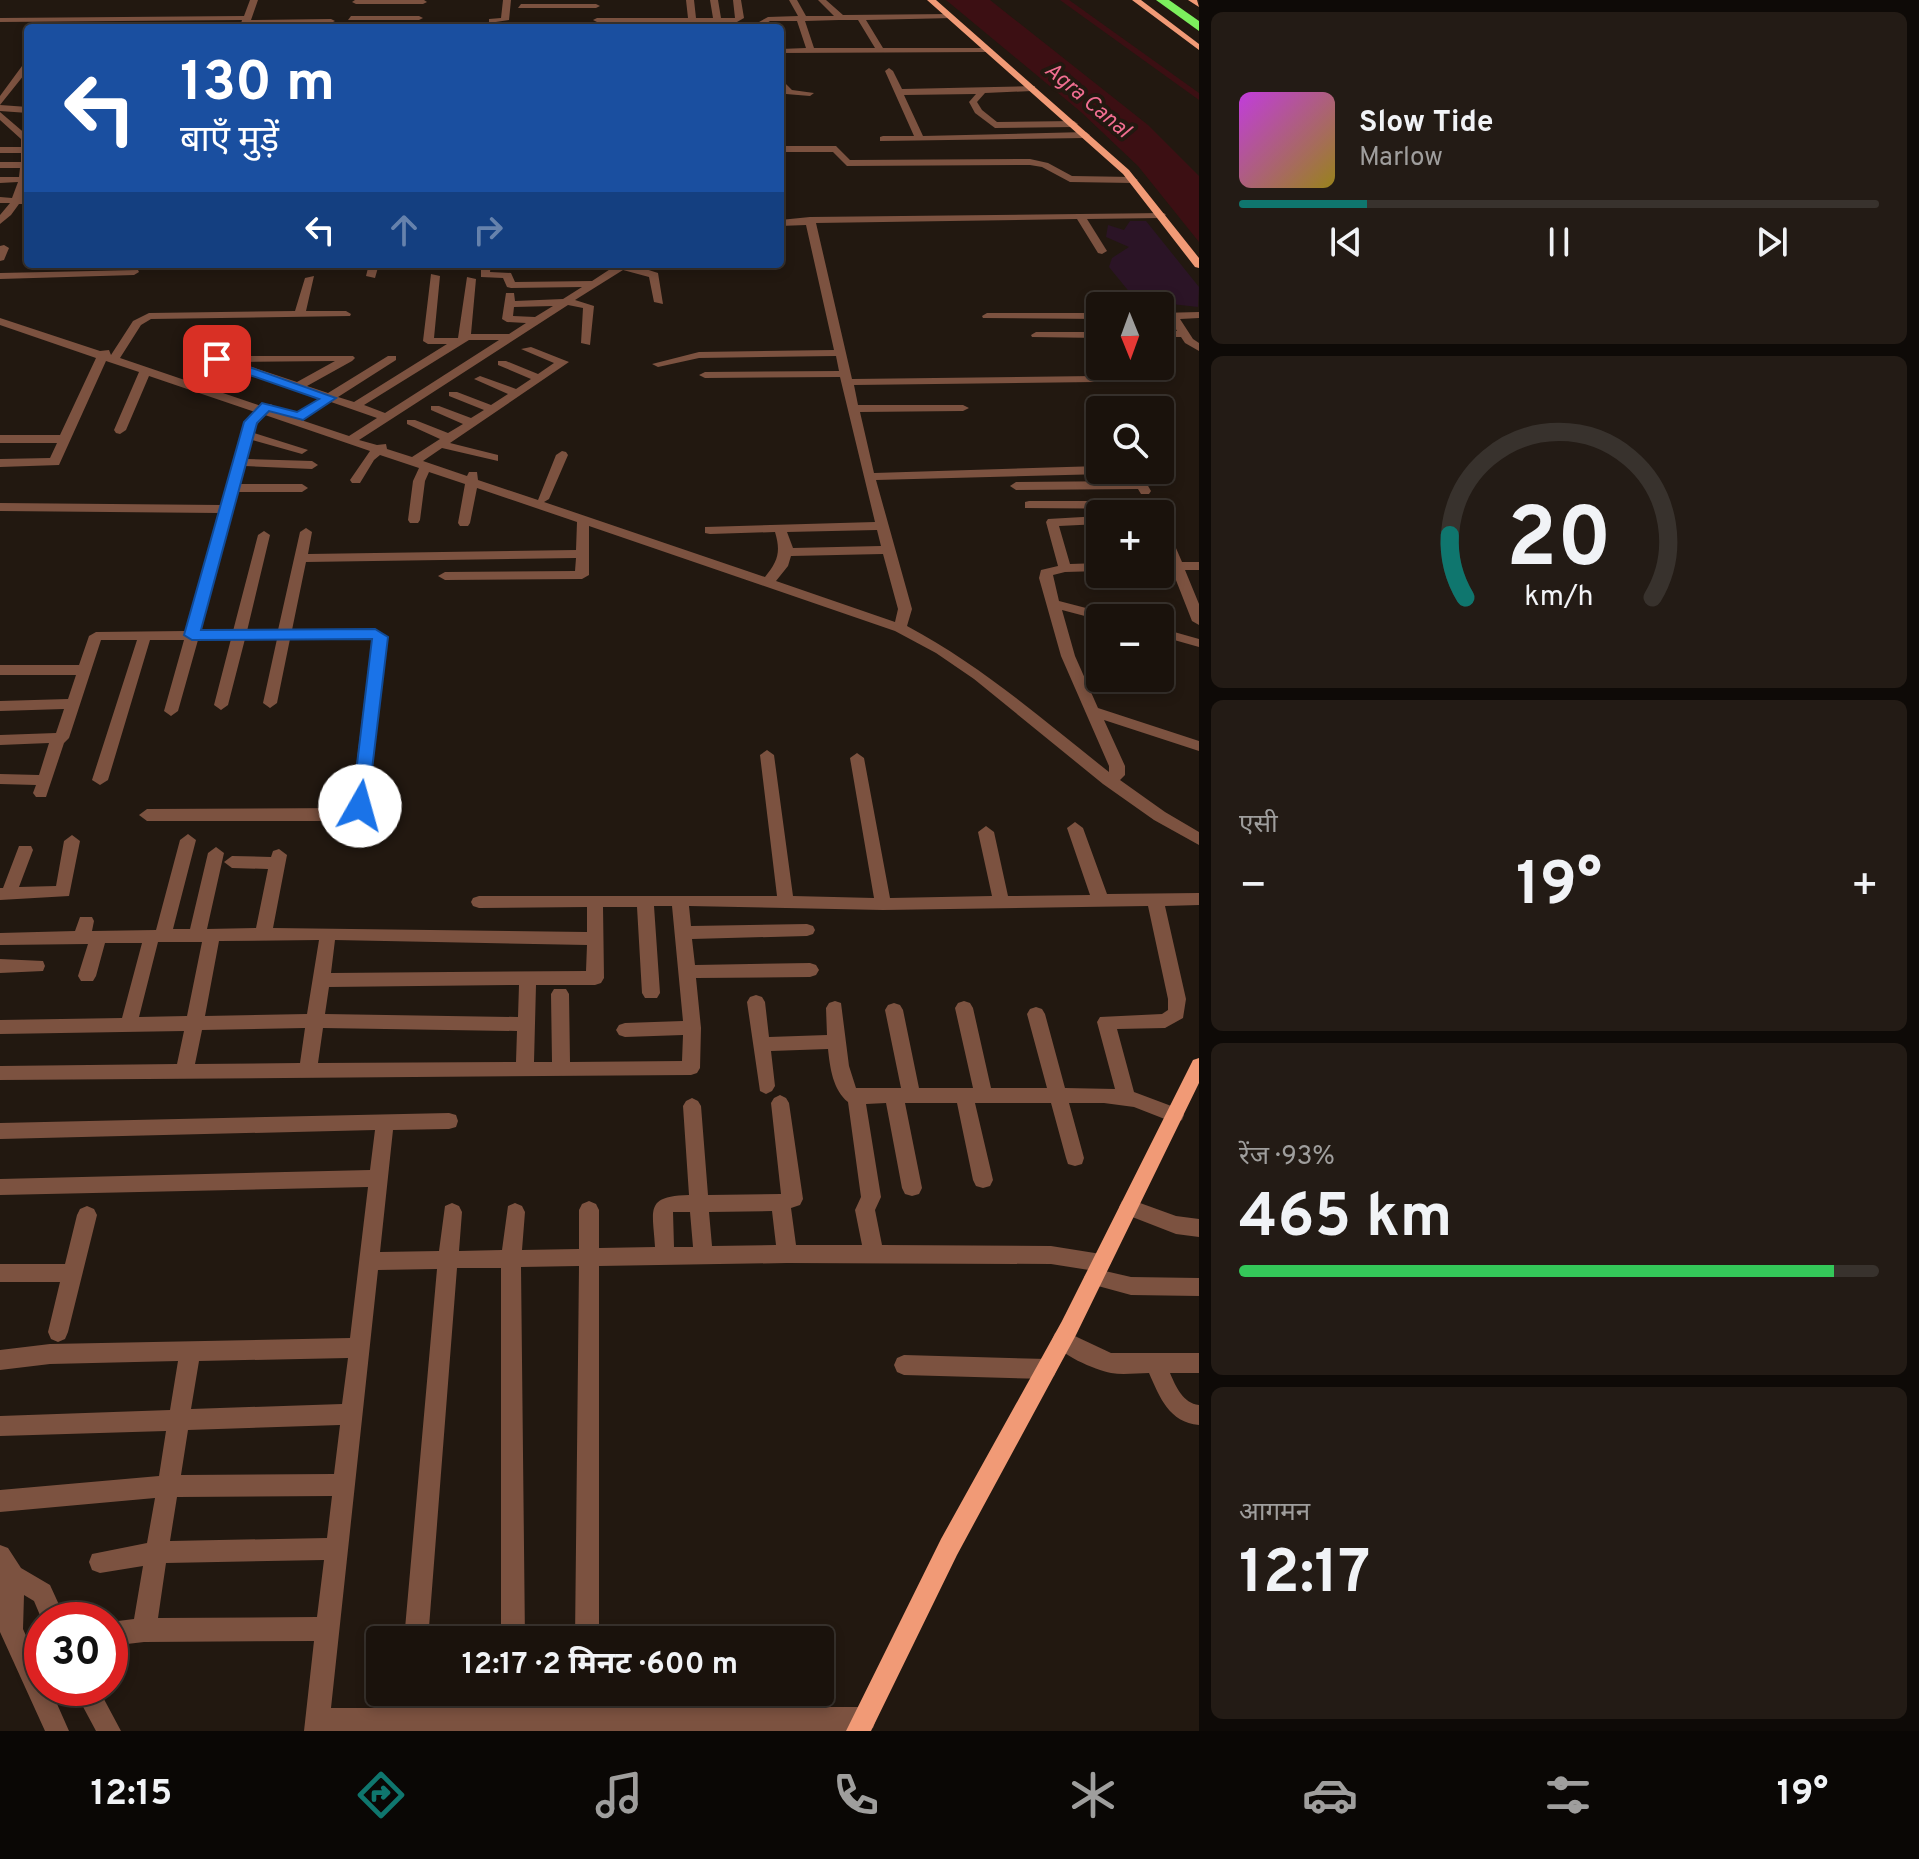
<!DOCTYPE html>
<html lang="hi">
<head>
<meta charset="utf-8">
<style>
  :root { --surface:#1a120c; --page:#231b15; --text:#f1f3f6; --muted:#9f9e9d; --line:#38322d; --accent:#0f766e }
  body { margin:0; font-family:Overpass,"Noto Sans Devanagari",sans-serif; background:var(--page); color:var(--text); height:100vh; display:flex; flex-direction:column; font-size:30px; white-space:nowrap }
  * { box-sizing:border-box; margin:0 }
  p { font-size:26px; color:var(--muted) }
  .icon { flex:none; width:44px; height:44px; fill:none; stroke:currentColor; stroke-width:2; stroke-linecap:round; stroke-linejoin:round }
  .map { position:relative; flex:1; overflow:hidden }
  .drawer { display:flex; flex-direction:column; gap:12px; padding:12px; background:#0e0a07; width:720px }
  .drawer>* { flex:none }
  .top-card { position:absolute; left:24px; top:24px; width:760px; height:244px; border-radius:8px; box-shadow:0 4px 12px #0003,0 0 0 2px var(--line); background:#1a4fa0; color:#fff; overflow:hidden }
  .needle { width:52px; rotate:179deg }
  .fabs { position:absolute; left:1086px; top:292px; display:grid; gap:16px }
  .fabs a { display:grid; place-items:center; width:88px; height:88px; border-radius:8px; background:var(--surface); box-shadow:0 4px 12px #0003,0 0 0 2px var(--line); font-size:40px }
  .speed { position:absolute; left:24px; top:1602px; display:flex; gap:16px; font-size:40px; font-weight:700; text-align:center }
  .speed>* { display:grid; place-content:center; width:104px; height:104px; border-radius:50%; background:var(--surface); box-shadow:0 4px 12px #0003,0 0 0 2px var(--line); line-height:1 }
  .speed .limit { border:12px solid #d22; background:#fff; color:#111 }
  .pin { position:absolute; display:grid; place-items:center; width:68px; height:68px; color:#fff; margin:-34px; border-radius:16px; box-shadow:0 4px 12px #0006 }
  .me { position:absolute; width:88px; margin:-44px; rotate:7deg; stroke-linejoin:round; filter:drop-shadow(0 0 6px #0008) }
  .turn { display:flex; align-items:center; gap:28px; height:168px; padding:0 24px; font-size:36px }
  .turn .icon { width:104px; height:104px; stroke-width:2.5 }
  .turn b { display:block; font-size:56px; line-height:68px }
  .lanes { display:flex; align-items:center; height:76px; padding:0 24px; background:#0003; justify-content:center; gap:40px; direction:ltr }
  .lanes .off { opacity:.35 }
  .big { font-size:60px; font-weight:700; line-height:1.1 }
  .drawer .card { flex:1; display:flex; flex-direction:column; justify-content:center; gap:12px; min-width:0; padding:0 28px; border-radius:12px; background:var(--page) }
  .drawer .dial { align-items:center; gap:0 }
  .dial svg { height:208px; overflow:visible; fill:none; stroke:var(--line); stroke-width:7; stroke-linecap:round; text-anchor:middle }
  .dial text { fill:var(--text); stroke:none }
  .song { display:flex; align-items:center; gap:24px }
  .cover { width:96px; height:96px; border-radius:12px; background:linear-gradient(135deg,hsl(290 70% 55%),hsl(50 70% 35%)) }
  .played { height:8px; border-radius:4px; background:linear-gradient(90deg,var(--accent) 20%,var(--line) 20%) }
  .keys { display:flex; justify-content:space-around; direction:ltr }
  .heat { display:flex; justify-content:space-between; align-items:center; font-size:44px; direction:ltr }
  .charge { height:12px; border-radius:6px; background:linear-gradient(90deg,#34c759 93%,var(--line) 0) }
  .trip { position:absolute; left:366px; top:1626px; width:468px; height:80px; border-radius:8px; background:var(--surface); box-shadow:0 4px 12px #0003,0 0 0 2px var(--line); font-weight:700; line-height:80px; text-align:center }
  .tab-bar { display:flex; height:128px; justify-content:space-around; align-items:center; background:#0a0705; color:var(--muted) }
  .tab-bar .icon { width:56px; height:56px }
  .tab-bar .on { color:var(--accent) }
  .tab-bar b { font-size:36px; color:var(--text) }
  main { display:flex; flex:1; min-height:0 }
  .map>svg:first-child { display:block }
  .green { fill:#2b1426 }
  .water { fill:#3c0f13 }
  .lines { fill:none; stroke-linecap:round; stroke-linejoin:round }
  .canal { fill:#3c0f13; fill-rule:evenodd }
  .street { fill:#7c5240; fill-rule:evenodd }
  .secondary { fill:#f19a76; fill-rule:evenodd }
  .highway { fill:#7cee5d; fill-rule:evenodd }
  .route { fill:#1a73e8; stroke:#114b97; stroke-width:2 }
  .labels { text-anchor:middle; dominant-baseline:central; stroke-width:8; stroke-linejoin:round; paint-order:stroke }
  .far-water-label { font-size:22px; font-style:italic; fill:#f06e91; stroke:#221810 }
</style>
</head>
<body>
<main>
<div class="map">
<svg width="1199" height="1731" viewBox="0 0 1199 1731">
  <rect width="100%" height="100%" fill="#221810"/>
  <path class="green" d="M1130,221h16l53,66 -1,20 -62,-7 -27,-33 3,-9 17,-11 -23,-10 2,-12 16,5z"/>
  <path class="water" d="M946,0h44l158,125 51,51v66l-61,-76 -57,-54z"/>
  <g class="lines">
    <path class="canal" d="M1060,0h9l130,93v7z"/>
    <path class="street" d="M250,0h8l-7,20 80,-1 4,2 -4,2 -82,1 -2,4 -7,-1 2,-7 -242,2v-4l244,-2z
      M355,0h69l3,2 -4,2h-67l-4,-2z
      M503,0h8l-2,20 -20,3v-4l12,-1z
      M686,0h8l2,18h17l-3,-18h8l3,18h14l-2,-18h8l3,18 -7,4h-140l-4,-2 4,-2h91z
      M789,0h8l9,16h28l-16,-16h8l17,15 107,-1 3,4 -87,2 17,28h106l4,2 -4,2 -209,1v-4l26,-1 -9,-27h-27l-3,2 2,5h-8l-2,-6 9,-5 30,-1zM839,20h19l17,28h-61l-9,-27z
      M521,4h75l4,2 -4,2h-78z
      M351,16h68l4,2 -4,2h-71z
      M600,23l-3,4 -118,-1 4,-2z
      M22,66h6v4l-28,35v-9z
      M889,68l4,3 9,18 133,-3v4l-3,1 -47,2 -8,9 5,8 15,12 77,-1 4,3 -4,3 -79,1 -20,-15 -6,-11 7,-8 -72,1 19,41 163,-4 4,3 -4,3 -206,3v-4l3,-1h31l-29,-65z
      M780,78l12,12 22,3 -4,3 -24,-2 -6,-8z
      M0,105l28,2v6l-28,-2z
      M0,112l28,24v46l-6,16h6v6h-9l-8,11 -11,9v-9l10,-12h-10v-6l12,1 6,-16 -18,1v-6h19l1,-9h-20v-6h21v-9h-21v-6h21v-8l-21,-19z
      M780,146h56l14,14 180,-1 18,4 24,13 61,1 5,3 -5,3 -63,-1 -28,-15 -12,-2 -183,1 -14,-14h-53z
      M1164,213l2,2 -5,3 -74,1 20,32 -5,3 -4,-1 -21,-34 -261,4 36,156 243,-3 6,3 -6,3 -241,3 4,20h105l6,3 -6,3 -103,1 14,61 226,-7v4h11l-6,4 -229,6 36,129 -5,17c75,40 136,94 202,146v-6l-48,-110 -22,-78 2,-8 17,-4 -12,-44 2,-3 52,-3v8l-41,2 11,38 30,-1v8l-35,1 -12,3 6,26 54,14 2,3h-15v2l-38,-10 13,46 23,52 101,33v10l-95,-31 21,46v9l-5,5 45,32 34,20v13l-45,-25 -51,-36 -129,-105 -38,-26 -41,-22 -306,-105v49l-7,4 -137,1 -7,-4 7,-4 130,-1 1,-13 -270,4 -14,68h83l12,7 -24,179 -23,5h-193l-8,-6 8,-6 204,-1 21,-170 -82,1 -13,64 -7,5 -7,-5 14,-64h-32l-17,66 -7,5 -7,-5 17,-66 -33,1 -20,71 -7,5 -7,-5 20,-71h-34l-42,140 -8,5 -8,-5 45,-140h-36l-32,98 -5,5 -18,54h-10l-3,-4 3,-8 -36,-1v-10l39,1 10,-32 -49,2v-10l56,-2 8,-24 -64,2v-10l68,-2 8,-24h-76v-10h79l10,-29 7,-4 90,-1 33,-118 -219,-2v-8l222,2 22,-80 11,-13 -106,-36 -23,54 -6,4 -4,-1 -2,-3 25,-58 -33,-11 -47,104 -59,2v-8l50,-1 7,-15h-57v-8h60l36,-77 -96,-33v-7l100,33 9,-1 2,5 22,-34 16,-8 146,-2 10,-33 9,-2 -8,35h40l5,3 -1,2 -199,3 -10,6 -21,33 141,48 10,-2 2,2 -3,3 22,8 28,-19 -113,-39v-4l18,3 5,-2h123l2,2 -3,3 -45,25 21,7 60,-37h8v4l-58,37 16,5 93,-58h-19l-5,-3 8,-67 9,2 -6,62h24l9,-61 9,2 -5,55h38l17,-11 -19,-1 -5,-3 4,-26h8l1,8 48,-2 19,-12 -71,1 -4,-1 -4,-9 -22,-1v-13h10l-1,8 21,1 4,9 77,-1 26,-17h12l28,9 5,31 -9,-2 -5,-25 -26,-7 -48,30 19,6 -4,39 -9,-2 2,-35 -15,-3 -209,135 18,5 9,-1 1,5 25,8 28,-18 -33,-15v-4h8l33,13 15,-9 -32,-14v-4h8l32,12 13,-8 -35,-14v-4h8l34,13 17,-11 -34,-15 6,-3 36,13 15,-10 -33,-14v-4h8l32,13 16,-11 -33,-14 10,-2 38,15 -119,81 48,12v6l-56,-13 -19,13 44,15 2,-4h8l1,8 60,20 18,-45 6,-4 4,1 2,3 -19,44 -5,3 221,75c13,-16 16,-25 10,-45l-65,2 -5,-1v-6l170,-5 -35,-145 -135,1 -6,-3 6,-3 134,-1 -3,-15 -137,2 -41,9 -6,-3 47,-12 135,-2 -28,-125 -26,1v-6l30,-3zM553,306l-18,11 -22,-1 1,-9zM469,340h30l-114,73 -21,-8zM335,361l-38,21 -60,-20zM331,402l46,16 -28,18 -48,-16zM265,415l105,36 -20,29 2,3h8l14,-23 6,-5 39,13 -6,13 -5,39 2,3h8l2,-3 5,-39 4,-9 36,12 -7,39 2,3h8l2,-3 7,-35 100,34 -1,28 -268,4 4,-22 -6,-4 -6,4 -22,98 -31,1 23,-96 -6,-4 -6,4 -25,96h-33l38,-139h64l6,-4 -6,-4h-62l5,-18 67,3 6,-4 -6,-4 -65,-2 5,-19 50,14 6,-4 -54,-17 2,-7zM877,530l4,16 -88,2 -6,-16zM883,554l15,55 -3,13 -119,-41 12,-15 3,-10z
      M4,245l5,3 -5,12 -4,1v-15z
      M369,264h10l-4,14 -9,-2z
      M138,270l1,2 -5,3 -134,4v-6z
      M1199,312v6l-19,1 13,20 6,4v8l-14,-8 -4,-6h-21v-6h17l-7,-12h-10v-6z
      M987,313h113v6l-117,-1 -1,-2z
      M1036,332h64v6l-68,-1 -1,-2z
      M1121,470l19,2 11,19 -2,3h-8l-3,-5 -122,1 -6,-4 6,-4 117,-1z
      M1029,501h122l6,4 -6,4 -126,-1v-6z
      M1160,521l6,4 16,37h17v8h-14l14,34v21l-7,-4 -20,-51h-12v-8h9l-9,-21z
      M1160,628l39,11v8l-39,-11z
      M767,750l7,5 19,141 81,2 -24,-140 7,-5 7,5 26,140 102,-2 -14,-64 8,-6 8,6 14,64 82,-1 -23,-67 8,-6 8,6 24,66 92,-1v12l-34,1 21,93 -3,19 -18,10 -48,1 17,63 48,18 2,5 -2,5 -7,3 -41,-16 -30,-4h-35l15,55 -2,6 -7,2 -7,-2 -2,-6 -15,-55h-76l18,77 -3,6 -7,2 -7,-2 -3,-6 -16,-77h-52l17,85 -3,6 -7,2 -7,-2 -3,-6 -16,-85 -20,1 15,93 -6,13 7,35 169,1 50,8 7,3 3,6 -6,8 26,6 68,1v18l-68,-1 -44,-12 -3,-6 5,-7 -38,-6 -264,-1 -188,3v374h-24l4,-374 -58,1 4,373h-24v-372h-44l-29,372h-24l33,-371 -59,1 -47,438h66l2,-16h24l-2,16h80v-16h24v16l50,-1v-15h24v15h265l9,3 3,9 -3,9 -9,3h-560l10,-90 -170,1 -34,4v-24l24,-3 9,-53 -43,7 -8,-3 -3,-8 3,-8 55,-11 8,-45 -155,14v-22l159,-14 7,-45 -166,5v-20l170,-6 8,-49 -128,3 -50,6v-20l50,-6 300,-6 18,-151 -368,8v-16l370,-9 5,-40 -375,9v-16l449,-10 7,2 2,6 -2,6 -7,2 -56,1 -13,122 59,-1 6,-45 7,-3 7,3 3,6 -3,39 43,-1 6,-44 7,-3 7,3 3,6 -3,38 57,-1v-39l3,-6 7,-3 7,3 3,6v38l56,-1c-2,-37 -11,-51 34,-52l-6,-89 3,-5 6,-3 6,3 3,5 7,89 73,-1 -10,-91 3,-5 6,-3 6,3 3,5 14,96 -3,6 -9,3 5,37h66l-7,-35 6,-13 -13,-95c-15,-12 -18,-34 -20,-53l-57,2 4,35 -3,5 -6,3 -6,-3 -13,-89 3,-5 6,-2 6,2 3,5 4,35 58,-2 -1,-27 3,-5 6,-2 6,2 8,63 7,22h45l-16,-78 3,-5 6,-2 6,2 3,5 16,78h54l-18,-80 3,-5 6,-2 6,2 3,5 18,80h56l-20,-74 3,-5 6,-2 6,2 3,5 20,74 50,1 -18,-67 3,-5 62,-3 6,-4v-11l-20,-93 -265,4 -194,-4 2,20 116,-2 6,2 2,4 -2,4 -6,2 -115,3 3,26 115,-2 6,2 3,5 -3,5 -6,2 -114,1 5,50 -1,40 -3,5 -6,2 -691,5v-14l177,-2 7,-33 -184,3v-14l122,-2 20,-75h-37l-9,33 -3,5h-12l-3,-5 10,-32 -88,1v-12l75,-2 5,-14h12l2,4 -2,10 64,-1 24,-90 8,-6 8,6 -23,89h17l18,-76 8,-6 8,6 -17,76 49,-1 12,-59 -36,-1 -8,-6 8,-6 39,1 2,-6 6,-2 8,6 -14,73 314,4v-25l-108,1 -6,-2 -2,-4 2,-4 6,-2h298l-17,-141zM654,906h18l11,115 -58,2 -6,2 -3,5 3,5 6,2 58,-2 -1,26 -112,1 -1,-68 -3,-5h-12l-3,5 1,68h-18l2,-77h59l6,-2 3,-5 -1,-71h34l5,86 3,5h12l3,-5zM319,940l-12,74 -102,2 14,-75zM335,940l252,5 -1,26 -255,2zM158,942h44l-15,74 -48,1zM519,985l-1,32 -193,-3 4,-27zM305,1028l-5,35 -105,1 7,-34zM323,1028l194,3 -1,31 -198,1zM772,1211l4,34 -64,1 -3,-34zM673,1212h17l3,35h-19zM348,1358l-6,46 -151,5 8,-48zM340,1425l-6,49 -153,1 7,-45zM332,1496l-5,42 -157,3 7,-44zM324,1560l-7,57 -159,1 8,-55z
      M72,835l8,6 -11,55 -69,4v-12h3l16,-42h12l2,4 -14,37 37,-1 8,-45z
      M0,959l43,2 2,5 -2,5 -43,2z
      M1129,1199l47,17 23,3v18l-23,-3 -54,-21 -3,-6 3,-6z
      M87,1206l7,3 3,6 -29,117 -3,7 -7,3 -7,-3 -3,-7 12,-50h-60v-18h65l12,-49 3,-6z
      M1062,1330l49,23h88v20h-29c6,14 13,30 29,32v20c-30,-3 -39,-27 -50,-52 -12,0 -26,2 -38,0 -16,-3 -53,-19 -59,-33l3,-7z
      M904,1355l143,4 7,3 3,7 -3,7 -7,3 -143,-4 -7,-3 -3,-7 3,-7z
      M0,1545l8,3 13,20 29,17 16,35h-24l-8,-19 -10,-6 -1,34 19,42v17h8l19,43h-24l-45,-99z
      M73,1688h25l23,43h-25z"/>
    <path class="secondary" d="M927,0h9l193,170 70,88v10l-4,-1 -72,-93z
      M1132,0h9l58,44v6z
      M1188,0h9l2,7z
      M1199,1058v25l-123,252 -119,220 -86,176h-25l95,-192 121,-218 131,-261z"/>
    <path class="highway" d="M1156,0h13l30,21v10z"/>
  </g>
  <path class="route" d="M212,357h9l115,41 -33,22 -34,-9 -12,12 -56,207 174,-1 13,8 -21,174 -7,2 -8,-7 20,-167 -180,1 -8,-5 60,-213 18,-19 35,9 22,-13 -107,-37z"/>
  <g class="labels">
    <g class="far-water-label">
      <text transform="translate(1087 101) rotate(40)">Agra Canal</text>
    </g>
  </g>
</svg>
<div class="fabs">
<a><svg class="needle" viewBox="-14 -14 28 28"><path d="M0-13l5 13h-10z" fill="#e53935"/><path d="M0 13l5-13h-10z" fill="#9f9e9d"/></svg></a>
<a><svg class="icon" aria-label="search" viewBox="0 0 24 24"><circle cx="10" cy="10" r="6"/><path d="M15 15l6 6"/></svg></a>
<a>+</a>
<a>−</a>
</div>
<div class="speed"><div class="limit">30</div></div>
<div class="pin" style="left:217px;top:359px;background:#d93025"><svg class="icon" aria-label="arrive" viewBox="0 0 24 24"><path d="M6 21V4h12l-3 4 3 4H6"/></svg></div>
<svg class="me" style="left:360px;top:806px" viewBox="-20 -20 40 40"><circle r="19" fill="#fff"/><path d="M0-13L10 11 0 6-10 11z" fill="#1a73e8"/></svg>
<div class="trip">12:17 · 2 मिनट · 600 m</div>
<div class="top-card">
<div class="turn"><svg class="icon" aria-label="left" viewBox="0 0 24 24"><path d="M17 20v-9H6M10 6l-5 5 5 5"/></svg><div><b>130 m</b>बाएँ मुड़ें</div></div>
<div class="lanes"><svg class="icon" aria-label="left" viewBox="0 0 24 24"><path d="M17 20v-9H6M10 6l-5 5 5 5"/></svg><svg class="icon off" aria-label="ahead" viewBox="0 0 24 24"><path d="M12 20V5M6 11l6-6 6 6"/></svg><svg class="icon off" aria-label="right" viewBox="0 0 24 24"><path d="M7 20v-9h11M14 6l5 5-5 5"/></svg></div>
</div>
</div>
<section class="drawer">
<div class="card">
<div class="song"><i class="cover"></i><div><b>Slow Tide</b><p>Marlow</p></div></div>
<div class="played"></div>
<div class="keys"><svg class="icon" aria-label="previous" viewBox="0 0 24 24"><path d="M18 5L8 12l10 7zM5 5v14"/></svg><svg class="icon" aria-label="pause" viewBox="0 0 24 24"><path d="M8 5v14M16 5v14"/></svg><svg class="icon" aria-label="next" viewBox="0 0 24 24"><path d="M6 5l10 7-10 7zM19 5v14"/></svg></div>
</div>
<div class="card dial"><svg viewBox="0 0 100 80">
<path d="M14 69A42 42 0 1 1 86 69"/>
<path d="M14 69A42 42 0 0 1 8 45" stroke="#0f766e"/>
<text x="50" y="56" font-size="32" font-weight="700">20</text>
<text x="50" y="72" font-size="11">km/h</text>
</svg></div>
<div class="card"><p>एसी</p>
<div class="heat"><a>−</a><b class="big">19°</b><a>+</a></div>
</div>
<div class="card"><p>रेंज · 93%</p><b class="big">465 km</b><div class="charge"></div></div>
<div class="card"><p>आगमन</p><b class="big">12:17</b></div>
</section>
</main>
<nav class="tab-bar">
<b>12:15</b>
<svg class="icon on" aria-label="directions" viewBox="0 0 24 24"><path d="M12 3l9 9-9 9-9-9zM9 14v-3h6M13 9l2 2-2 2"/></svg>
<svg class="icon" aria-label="music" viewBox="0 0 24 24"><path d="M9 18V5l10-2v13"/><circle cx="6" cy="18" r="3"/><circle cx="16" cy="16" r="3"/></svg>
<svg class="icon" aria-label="phone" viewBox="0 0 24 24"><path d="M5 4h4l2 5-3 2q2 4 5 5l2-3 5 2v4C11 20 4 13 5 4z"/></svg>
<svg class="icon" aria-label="climate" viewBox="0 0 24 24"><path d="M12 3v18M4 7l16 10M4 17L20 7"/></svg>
<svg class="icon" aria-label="car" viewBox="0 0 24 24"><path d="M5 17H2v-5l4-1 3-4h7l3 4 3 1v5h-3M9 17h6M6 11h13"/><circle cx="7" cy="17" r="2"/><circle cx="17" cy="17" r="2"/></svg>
<svg class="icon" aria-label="filters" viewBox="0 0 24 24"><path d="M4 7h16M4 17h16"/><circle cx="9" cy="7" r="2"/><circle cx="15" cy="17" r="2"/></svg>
<b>19°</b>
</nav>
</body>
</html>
